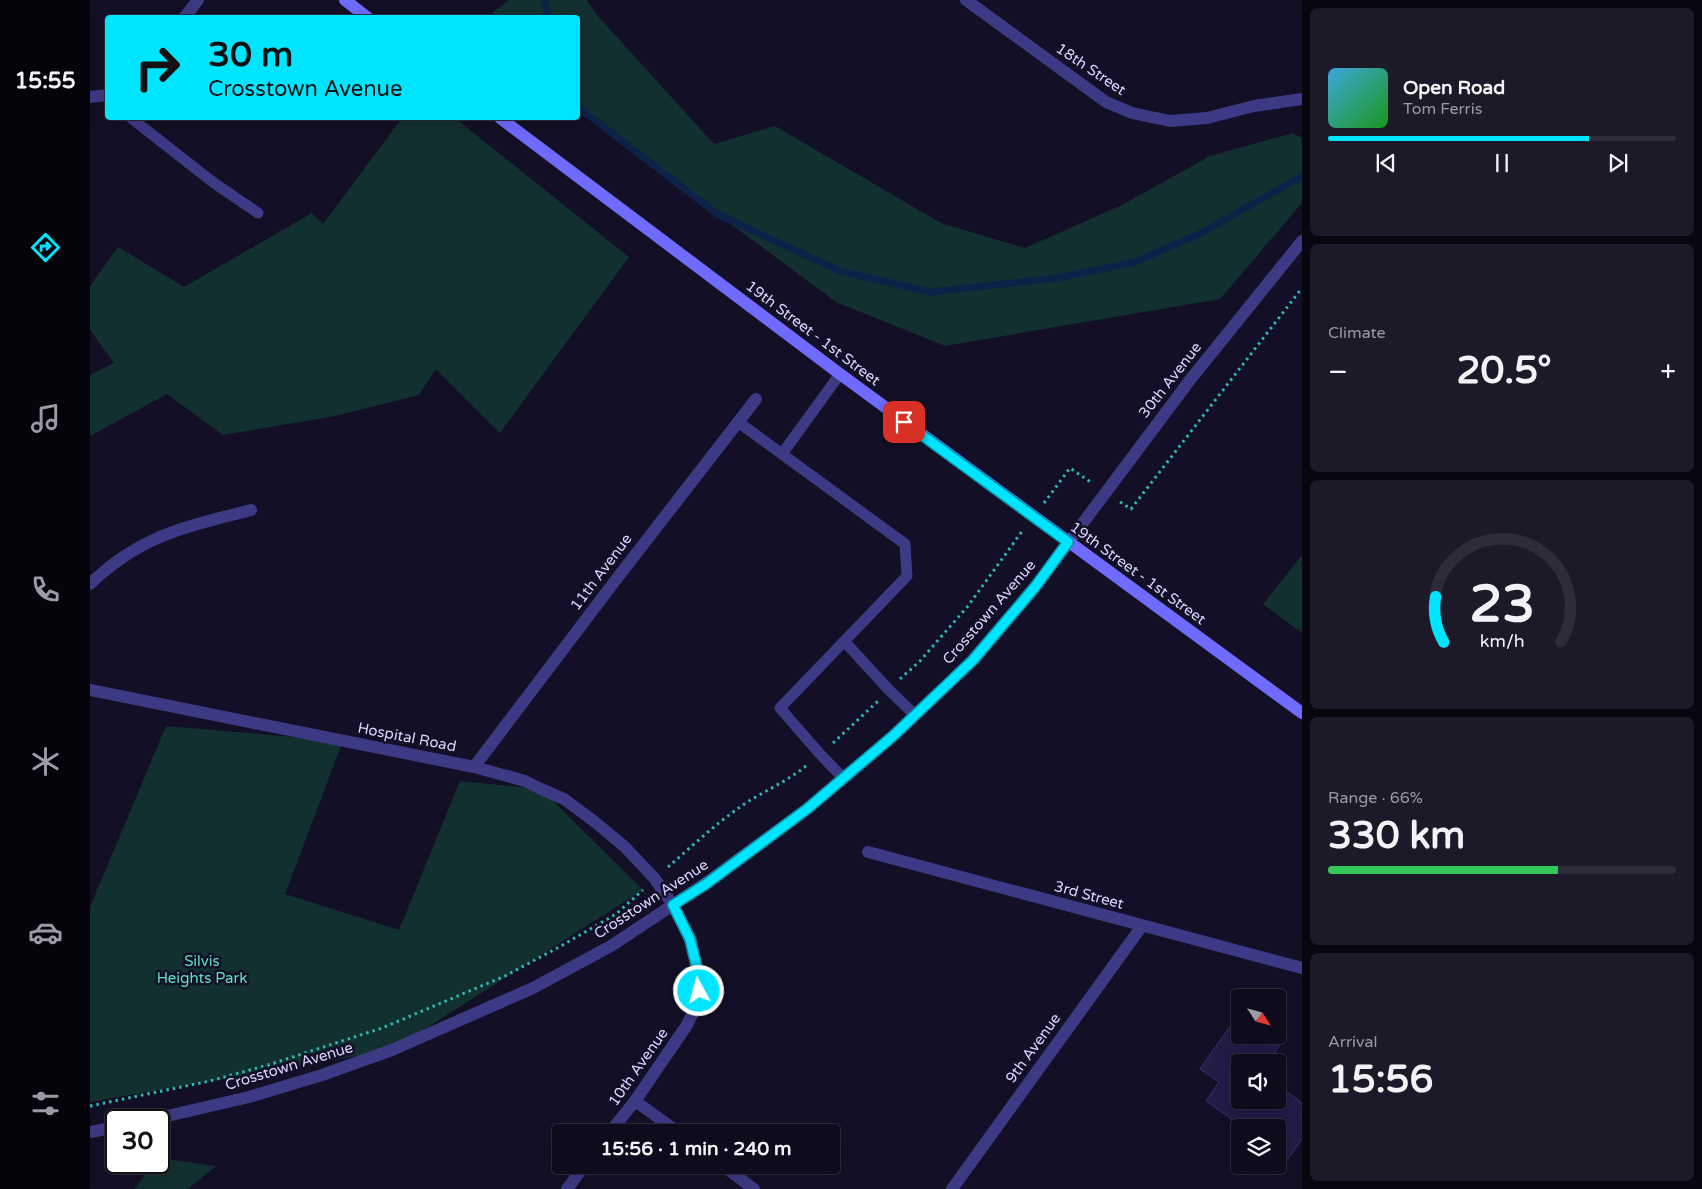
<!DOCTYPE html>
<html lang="en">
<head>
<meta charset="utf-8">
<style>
  :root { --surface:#0e0b1c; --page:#1c1929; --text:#f1f3f6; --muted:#9b9ba3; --line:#2e2b3b; --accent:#00e5ff }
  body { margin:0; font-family:"Varela Round",sans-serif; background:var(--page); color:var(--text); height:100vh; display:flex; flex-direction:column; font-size:19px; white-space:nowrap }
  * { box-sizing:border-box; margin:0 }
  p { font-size:16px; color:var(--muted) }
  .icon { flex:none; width:28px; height:28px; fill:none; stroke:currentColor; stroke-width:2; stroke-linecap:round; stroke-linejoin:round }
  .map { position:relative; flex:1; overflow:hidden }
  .drawer { display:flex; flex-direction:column; gap:8px; padding:8px; background:#08060f; width:400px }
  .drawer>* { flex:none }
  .guide { position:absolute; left:15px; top:15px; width:475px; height:105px; border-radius:5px; box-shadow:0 5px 20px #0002,0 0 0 1px var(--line); background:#00e5ff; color:#111; overflow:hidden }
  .needle { width:32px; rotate:126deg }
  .fabs { position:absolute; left:1141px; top:989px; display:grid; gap:10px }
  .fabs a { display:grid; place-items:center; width:55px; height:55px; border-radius:5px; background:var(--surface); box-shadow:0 5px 20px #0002,0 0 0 1px var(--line); font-size:25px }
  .speed { position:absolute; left:15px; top:1109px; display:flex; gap:10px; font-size:25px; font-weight:700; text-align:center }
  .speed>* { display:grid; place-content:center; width:65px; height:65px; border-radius:50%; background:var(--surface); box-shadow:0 5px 20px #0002,0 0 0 1px var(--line); line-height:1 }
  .speed .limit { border:2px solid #111; border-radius:8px; background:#fff; color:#111 }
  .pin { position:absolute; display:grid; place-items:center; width:42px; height:42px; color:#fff; margin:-21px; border-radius:10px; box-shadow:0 2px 8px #0006 }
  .me { position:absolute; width:55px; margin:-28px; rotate:353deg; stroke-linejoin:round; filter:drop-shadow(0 0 4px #0008) }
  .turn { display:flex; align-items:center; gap:18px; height:105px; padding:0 20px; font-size:22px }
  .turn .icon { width:65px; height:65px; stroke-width:2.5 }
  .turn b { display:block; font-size:35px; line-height:42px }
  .big { font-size:38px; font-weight:700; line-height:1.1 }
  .drawer .card { flex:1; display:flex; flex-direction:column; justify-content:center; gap:8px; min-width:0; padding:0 18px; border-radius:8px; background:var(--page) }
  .drawer .dial { align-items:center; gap:0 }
  .dial svg { height:130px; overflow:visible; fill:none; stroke:var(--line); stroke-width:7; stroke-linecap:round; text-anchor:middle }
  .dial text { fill:var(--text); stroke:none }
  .song { display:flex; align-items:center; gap:15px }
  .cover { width:60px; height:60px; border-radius:8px; background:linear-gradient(135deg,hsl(200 70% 55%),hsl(120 70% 35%)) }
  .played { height:5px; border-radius:2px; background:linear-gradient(90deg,var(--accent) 75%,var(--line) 75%) }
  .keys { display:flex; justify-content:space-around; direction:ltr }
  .heat { display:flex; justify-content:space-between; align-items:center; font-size:28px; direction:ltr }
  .charge { height:8px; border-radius:4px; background:linear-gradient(90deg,#34c759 66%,var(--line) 0) }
  .trip { position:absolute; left:462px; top:1124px; width:288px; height:50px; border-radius:5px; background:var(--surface); box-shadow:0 5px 20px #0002,0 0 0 1px var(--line); font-weight:700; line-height:50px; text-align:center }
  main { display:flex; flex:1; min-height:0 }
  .menu { display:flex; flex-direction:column; width:90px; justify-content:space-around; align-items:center; background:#06040b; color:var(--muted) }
  .menu .icon { width:35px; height:35px }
  .menu .selected { color:var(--accent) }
  .menu b { font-size:22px; color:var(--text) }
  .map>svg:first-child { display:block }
  .green { fill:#12302f }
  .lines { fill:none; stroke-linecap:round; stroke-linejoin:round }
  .stream { stroke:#0c2248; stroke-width:7 }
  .building { fill:#241b47; stroke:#3b2d73 }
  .path { stroke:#2fb8b0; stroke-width:3; stroke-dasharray:2.5 4; stroke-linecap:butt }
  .service { stroke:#3d3a85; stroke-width:11 }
  .minor { stroke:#3d3a85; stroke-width:12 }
  .tertiary { stroke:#3d3a85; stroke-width:12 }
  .secondary { stroke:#6f6bff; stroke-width:12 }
  .route-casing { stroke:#0095a6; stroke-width:12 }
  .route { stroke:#00e5ff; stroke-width:9 }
  .labels { text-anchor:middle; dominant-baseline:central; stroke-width:5; stroke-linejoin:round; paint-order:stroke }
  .street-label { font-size:15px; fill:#d9d4ff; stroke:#130f26 }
  .park-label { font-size:15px; fill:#5fe0c0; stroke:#130f26 }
</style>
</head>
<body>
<main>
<nav class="menu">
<b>15:55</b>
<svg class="icon selected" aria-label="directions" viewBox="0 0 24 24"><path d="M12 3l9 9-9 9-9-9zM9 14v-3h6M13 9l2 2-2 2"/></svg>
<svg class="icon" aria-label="music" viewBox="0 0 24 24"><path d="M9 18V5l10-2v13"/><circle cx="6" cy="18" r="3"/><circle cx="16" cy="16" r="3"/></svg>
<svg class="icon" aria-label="phone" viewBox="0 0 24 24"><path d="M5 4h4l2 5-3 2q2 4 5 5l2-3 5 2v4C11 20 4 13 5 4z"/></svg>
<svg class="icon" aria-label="climate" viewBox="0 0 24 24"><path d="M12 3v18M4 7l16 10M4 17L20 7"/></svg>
<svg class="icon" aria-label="car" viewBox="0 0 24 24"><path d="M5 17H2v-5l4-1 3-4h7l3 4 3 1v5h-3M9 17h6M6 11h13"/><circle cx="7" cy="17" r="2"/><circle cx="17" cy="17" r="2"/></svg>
<svg class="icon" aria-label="filters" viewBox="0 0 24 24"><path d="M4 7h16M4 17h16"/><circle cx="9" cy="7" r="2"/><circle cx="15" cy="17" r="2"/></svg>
</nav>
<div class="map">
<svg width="1212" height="1189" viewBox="0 0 1212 1189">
  <rect width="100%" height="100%" fill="#130f26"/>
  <path class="green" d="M419,0h78l9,14 118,130 61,-18 166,97 84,25 97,-43 88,-49 83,-23 9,5v65l-82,96 -275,47 -109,-44 -258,-191v-93l-91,-1z
    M312,118h53l174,139 -129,176 -64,-64 -17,26 -84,21 -112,19 -56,-41 -77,42v-61l24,-12 -24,-33v-44l28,-39 66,40 128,-74 11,11z
    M1212,555v78l-39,-29z
    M76,726l177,15 -58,153 114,36 61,-149 81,8 102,101 -251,160 -302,52v-195z
    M69,1158l57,8 -28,23h-54l20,-26 5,-1z"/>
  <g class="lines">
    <path class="stream" d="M455,0l3,18
      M488,107l139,107 123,57 90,21 127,-14 78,-16 66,-29 101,-57"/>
  </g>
  <path class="building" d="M1148,1015l2,2v18h26l14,10 -12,17h-28v38h38v-15l24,18v36l-14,20 -10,-8v-23h-34l-38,-27 13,-19 -19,-13z"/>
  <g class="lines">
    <path class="path" d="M1030,502l11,7 171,-221
      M954,503l26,-35 22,15
      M810,679l20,-18 48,-55 55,-76
      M743,743l45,-42
      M578,867c22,-19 44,-40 68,-57 22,-17 50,-27 71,-45
      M0,1106l120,-25 58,-16 114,-37 123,-52 56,-30 55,-32 27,-24"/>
    <path class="service" d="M41,118l83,65 44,30
      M648,422l44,32 58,-80
      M692,454l123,90 2,32 -127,132 40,46 23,24
      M755,642l44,48 26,25"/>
    <path class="minor" d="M876,0l140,102 26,11 38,8 37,-3 47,-12 48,-7
      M94,18l14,-18
      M0,97l18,-2
      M0,584c51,-49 95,-57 161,-74
      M0,690l384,77 51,14 16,8 23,10 31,23 30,25 30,32 18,26 17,34 8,33 1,19 -4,17 -8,17 -52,76 -25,31
      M384,767l144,-190 138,-178
      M778,852l434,116
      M545,1101l43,31
      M632,1165l32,24
      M477,1189l18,-24
      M862,1189l190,-263"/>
    <path class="tertiary" d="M60,1120l99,-23 73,-22 70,-25 141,-62 78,-42 95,-63 101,-74 86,-73 80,-76 62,-73 155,-207 112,-139
      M0,1132l26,-5"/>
    <path class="secondary" d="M255,0l23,18
      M410,118l340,256 462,339"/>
  </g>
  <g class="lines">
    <defs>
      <path id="route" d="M609,991l-1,-19 -8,-33 -17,-34 33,-21 101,-75 86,-73 80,-76 62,-73 33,-45 -164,-120"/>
    </defs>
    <use href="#route" class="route-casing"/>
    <use href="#route" class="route"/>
  </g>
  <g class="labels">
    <g class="street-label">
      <text transform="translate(1001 69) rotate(34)">18th Street</text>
      <text transform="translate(723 333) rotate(37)">19th Street - 1st Street</text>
      <text transform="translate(1080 380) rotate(-52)">30th Avenue</text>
      <text transform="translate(511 572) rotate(-53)">11th Avenue</text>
      <text transform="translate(1048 573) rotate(36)">19th Street - 1st Street</text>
      <text transform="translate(899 612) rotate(-49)">Crosstown Avenue</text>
      <text transform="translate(317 737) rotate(11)">Hospital Road</text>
      <text transform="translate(999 895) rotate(15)">3rd Street</text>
      <text transform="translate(561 899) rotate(-33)">Crosstown Avenue</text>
      <text transform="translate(943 1048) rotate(-54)">9th Avenue</text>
      <text transform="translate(199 1066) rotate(-17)">Crosstown Avenue</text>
      <text transform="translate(548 1067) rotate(-55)">10th Avenue</text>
    </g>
    <g class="park-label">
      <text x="112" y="961">Silvis<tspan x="112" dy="17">Heights Park</tspan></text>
    </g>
  </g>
</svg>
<div class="fabs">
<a><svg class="needle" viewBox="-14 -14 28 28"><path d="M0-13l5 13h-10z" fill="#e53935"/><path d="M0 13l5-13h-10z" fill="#9b9ba3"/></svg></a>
<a><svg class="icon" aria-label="sound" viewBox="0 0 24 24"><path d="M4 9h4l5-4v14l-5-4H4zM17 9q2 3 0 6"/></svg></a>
<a><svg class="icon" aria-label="layers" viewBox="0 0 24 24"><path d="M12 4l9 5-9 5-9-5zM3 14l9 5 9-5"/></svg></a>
</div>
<div class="speed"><div class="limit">30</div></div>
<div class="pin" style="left:814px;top:422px;background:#d93025"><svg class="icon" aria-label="arrive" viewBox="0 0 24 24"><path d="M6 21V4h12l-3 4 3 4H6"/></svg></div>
<svg class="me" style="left:609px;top:991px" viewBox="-20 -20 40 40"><circle r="17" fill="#00e5ff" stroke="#fff" stroke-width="3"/><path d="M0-11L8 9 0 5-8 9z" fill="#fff"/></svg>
<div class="trip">15:56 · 1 min · 240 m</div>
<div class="guide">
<div class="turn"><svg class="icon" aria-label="right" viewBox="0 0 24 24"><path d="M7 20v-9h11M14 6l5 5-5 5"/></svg><div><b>30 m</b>Crosstown Avenue</div></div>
</div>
</div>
<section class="drawer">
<div class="card">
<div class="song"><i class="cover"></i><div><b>Open Road</b><p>Tom Ferris</p></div></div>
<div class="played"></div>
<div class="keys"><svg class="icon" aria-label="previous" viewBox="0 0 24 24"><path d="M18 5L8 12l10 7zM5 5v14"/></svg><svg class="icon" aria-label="pause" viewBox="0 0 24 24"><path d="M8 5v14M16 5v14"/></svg><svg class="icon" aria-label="next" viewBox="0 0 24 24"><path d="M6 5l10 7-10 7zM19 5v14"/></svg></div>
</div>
<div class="card"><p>Climate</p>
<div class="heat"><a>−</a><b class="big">20.5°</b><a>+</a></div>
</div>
<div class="card dial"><svg viewBox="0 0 100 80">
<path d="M14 69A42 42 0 1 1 86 69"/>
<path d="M14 69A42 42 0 0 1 9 41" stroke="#00e5ff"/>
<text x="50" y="56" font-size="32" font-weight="700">23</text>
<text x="50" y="72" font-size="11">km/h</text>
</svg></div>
<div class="card"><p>Range · 66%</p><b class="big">330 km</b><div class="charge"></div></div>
<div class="card"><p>Arrival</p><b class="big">15:56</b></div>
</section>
</main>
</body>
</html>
